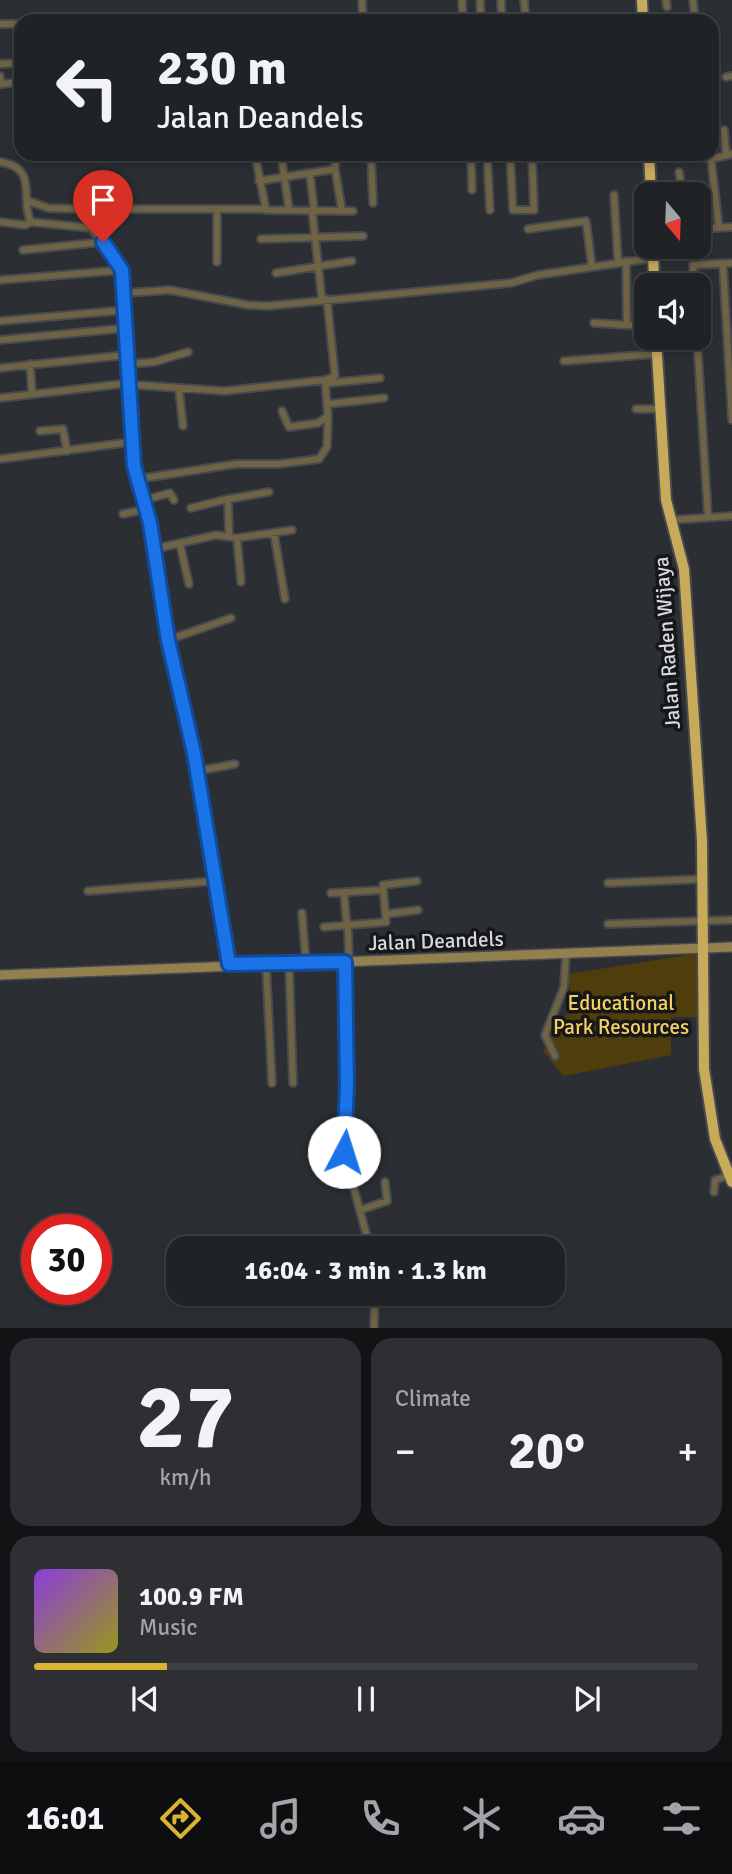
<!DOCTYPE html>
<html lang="en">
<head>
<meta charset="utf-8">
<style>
  :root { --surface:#202326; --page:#2d2f32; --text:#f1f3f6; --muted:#a2a4a7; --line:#3d4043; --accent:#dcb233 }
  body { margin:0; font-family:Signika,sans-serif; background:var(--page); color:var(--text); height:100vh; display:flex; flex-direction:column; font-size:26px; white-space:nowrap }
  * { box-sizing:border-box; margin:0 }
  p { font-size:23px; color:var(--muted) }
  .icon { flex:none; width:38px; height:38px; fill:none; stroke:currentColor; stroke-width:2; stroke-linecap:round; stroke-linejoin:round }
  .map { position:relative; height:1328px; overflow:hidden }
  .drawer { display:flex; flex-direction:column; gap:10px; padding:10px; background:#121315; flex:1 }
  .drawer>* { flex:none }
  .banner { position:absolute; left:14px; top:14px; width:705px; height:147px; border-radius:21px; box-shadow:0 4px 10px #0003,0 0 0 2px var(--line); background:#202326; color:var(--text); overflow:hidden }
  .needle { width:46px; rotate:161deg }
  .controls { position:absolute; left:634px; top:182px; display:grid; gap:14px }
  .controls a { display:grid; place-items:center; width:77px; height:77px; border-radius:14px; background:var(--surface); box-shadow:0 4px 10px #0003,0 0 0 2px var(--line); font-size:35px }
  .speed { position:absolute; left:21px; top:1214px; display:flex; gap:14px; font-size:35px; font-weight:700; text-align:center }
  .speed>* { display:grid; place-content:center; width:91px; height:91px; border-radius:50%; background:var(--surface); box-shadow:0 4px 10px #0003,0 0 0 2px var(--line); line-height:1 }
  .speed .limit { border:10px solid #d22; background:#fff; color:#111 }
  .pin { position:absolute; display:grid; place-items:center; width:60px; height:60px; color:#fff; margin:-72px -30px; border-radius:50% 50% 50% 0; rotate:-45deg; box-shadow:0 0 7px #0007 }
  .pin .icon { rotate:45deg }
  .me { position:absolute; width:77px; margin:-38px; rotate:5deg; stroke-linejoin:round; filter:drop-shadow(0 0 5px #0008) }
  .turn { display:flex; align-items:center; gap:24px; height:147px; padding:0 28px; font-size:32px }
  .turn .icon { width:91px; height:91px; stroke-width:2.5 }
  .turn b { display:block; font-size:49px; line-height:60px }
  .big { font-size:52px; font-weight:700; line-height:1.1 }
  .drawer .widget { flex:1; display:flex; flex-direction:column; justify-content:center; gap:10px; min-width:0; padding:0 24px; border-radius:21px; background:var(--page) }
  .drawer .dial { align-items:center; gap:0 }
  .dial b { font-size:91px; line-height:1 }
  .song { display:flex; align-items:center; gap:21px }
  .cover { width:84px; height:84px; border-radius:10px; background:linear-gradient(135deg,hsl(270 70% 55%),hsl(60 70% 35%)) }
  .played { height:7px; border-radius:4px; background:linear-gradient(90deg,var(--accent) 20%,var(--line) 20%) }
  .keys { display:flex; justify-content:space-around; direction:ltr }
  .heat { display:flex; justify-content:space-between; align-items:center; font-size:38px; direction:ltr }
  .drawer .tiles { flex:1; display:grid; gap:10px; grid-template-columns:1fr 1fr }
  .widget:last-child { grid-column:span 2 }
  .trip { position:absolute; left:166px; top:1236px; width:399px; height:70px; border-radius:21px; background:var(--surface); box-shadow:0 4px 10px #0003,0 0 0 2px var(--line); font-weight:700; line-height:70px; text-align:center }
  .menu { display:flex; height:112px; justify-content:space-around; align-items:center; background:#0d0e0f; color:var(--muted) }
  .menu .icon { width:49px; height:49px }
  .menu .on { color:var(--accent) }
  .menu b { font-size:32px; color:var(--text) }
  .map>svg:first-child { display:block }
  .green { fill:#4f3e0b }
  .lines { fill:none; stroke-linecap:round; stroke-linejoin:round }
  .street-casing { stroke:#474a4e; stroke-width:10 }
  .secondary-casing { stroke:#474a4e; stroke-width:12 }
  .highway-casing { stroke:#474a4e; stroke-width:14 }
  .street { stroke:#6f6345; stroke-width:6 }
  .secondary { stroke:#93804f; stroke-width:9 }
  .highway { stroke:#c8aa5b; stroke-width:10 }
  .route-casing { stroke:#114b97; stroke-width:18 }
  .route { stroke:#1a73e8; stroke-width:12 }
  .labels { text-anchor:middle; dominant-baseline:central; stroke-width:7; stroke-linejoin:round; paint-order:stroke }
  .street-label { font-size:21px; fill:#d7d9dc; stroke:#151719 }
  .park-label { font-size:21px; fill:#f7cf61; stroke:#151719 }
</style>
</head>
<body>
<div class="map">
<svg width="732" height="1328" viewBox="0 0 732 1328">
  <rect width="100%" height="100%" fill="#2b2f33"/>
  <path class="green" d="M700,953l-1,64h-28v38l-108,21 -20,-25 29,-45 -4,-32z"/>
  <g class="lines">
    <defs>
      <path id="street" d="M362,0l1,21
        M462,0l1,21
        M480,0l1,21
        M501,0l1,21
        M524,0l2,21
        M666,0l1,7
        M693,0l2,21
        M233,21l1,-2
        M241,21l13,-4h80
        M0,24h21
        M0,64l21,-1
        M0,76l1,8 20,-2
        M726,77l6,-1
        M724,130l2,24
        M255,154l11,56 87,1
        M281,154l8,55
        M371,154l2,49
        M471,154l1,36
        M487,154l3,56
        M510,154l3,56h21l-2,-56
        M702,154l3,4 7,-1
        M0,162c40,6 19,37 31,60l60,6 32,42 11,195 16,58 18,117 26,113 35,211
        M335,169l7,42
        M679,172l4,22
        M310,174l4,36
        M259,181l76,-12 1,-15
        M614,195l4,67
        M29,201l19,7 68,2
        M132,209h132
        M312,210l10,90
        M0,222l25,3 6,-3
        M719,228l-8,-69 21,-5
        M528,229l58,-8 6,46
        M698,229l34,-2
        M261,239l102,-3
        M23,250l80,-8
        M626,261l1,64 19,1
        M217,262v-52
        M723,264l9,156
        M276,273l76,-12
        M0,280l123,-10
        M694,285l-1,-20 39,-2
        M125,293l45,-3 78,15 19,1 244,-23 27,-8 115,-17
        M0,321l126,-11
        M594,323l33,2
        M697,338l11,179
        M0,340l127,-12
        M564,361l92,-7
        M30,364l2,29
        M127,364l27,-2 34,-10
        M0,368l126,-13
        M330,383l50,-5
        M179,390l4,36
        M0,398l121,-14 104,7 100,-11
        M328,404l56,-6
        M636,409h23
        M282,411l7,16 29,-4 10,-7 -3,-36 10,-4 -8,-77
        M40,431l23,-2 4,22
        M0,459l131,-17
        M138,479l98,-15h43l40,-5 8,-12 1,-31
        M228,499l41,-7
        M144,500l26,-7 4,7
        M191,508l37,-9 1,36
        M123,514l24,-5
        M671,520l61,-4
        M274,533l11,66
        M237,538l4,44
        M180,544l9,40
        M154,549l62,-14 21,3 55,-8
        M168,640l63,-22
        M197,771l38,-7
        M608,883l95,-4
        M88,891l128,-10
        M331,893l52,-3
        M344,893l3,34
        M302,913l4,50
        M387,914l31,-4
        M608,924l124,-4
        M324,927l62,-5 -3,-37 34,-4
        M348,928l1,34
        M345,962l2,123 -3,67 26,96
        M289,964l4,119
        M266,965l6,118
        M555,1056l-10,-21 19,-48 2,-34
        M714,1192l1,-12 16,-5
        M360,1210l27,-9 -2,-19
        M374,1328l1,-35"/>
      <path id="secondary" d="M0,975l732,-28"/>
      <path id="highway" d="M642,0l1,21
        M649,154l2,40
        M653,247l1,38
        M656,338l10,162 18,69 18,272 2,228 11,70 17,43"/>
    </defs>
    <use href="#street" class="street-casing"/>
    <use href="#secondary" class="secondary-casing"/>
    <use href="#highway" class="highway-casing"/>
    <use href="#street" class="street"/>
    <use href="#secondary" class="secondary"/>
    <use href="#highway" class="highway"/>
  </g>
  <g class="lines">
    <defs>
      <path id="route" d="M103,242l19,28 12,196 16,57 18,117 26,113 35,211 116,-2 2,123 -3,67"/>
    </defs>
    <use href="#route" class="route-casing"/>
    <use href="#route" class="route"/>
  </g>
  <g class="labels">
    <g class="street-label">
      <text transform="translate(667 643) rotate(-94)">Jalan Raden Wijaya</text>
      <text transform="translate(436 941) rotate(-2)">Jalan Deandels</text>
    </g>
    <g class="park-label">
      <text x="621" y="1003">Educational<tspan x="621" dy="24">Park Resources</tspan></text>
    </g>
  </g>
</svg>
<div class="controls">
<a><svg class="needle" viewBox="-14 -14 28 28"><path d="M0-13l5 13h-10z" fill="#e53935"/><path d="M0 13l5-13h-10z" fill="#a2a4a7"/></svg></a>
<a><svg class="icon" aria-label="sound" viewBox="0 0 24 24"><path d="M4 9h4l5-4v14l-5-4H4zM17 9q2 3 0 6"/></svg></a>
</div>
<div class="speed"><div class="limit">30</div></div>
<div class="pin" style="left:103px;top:242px;background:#d93025"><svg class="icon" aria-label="arrive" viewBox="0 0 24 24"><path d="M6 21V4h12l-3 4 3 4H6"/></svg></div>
<svg class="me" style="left:344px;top:1152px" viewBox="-20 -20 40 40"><circle r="19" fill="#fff"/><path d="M0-13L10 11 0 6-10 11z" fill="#1a73e8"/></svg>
<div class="trip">16:04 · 3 min · 1.3 km</div>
<div class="banner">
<div class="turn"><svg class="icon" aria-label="left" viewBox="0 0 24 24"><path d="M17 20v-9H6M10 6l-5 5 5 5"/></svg><div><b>230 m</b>Jalan Deandels</div></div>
</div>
</div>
<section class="drawer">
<div class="tiles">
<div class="widget dial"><b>27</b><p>km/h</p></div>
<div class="widget"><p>Climate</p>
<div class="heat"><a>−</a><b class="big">20°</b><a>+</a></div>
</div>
<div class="widget">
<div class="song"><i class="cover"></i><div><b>100.9 FM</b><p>Music</p></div></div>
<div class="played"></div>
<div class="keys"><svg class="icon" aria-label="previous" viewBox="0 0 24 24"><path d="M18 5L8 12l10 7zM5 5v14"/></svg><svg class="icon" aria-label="pause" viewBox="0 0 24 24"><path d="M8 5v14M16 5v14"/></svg><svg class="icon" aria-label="next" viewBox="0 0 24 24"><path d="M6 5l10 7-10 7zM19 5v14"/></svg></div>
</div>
</div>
</section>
<nav class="menu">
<b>16:01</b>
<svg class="icon on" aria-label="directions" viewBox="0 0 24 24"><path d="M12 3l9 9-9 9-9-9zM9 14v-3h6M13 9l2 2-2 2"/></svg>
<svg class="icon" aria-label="music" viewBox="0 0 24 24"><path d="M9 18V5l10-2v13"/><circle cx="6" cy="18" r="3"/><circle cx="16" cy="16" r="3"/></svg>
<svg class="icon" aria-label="phone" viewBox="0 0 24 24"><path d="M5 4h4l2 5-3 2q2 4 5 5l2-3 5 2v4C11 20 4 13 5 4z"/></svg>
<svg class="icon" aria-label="climate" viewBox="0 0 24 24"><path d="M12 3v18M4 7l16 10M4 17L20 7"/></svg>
<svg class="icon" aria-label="car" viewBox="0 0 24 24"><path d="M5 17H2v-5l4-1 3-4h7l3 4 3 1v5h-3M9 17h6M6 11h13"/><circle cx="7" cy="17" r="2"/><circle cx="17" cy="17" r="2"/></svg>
<svg class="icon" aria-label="filters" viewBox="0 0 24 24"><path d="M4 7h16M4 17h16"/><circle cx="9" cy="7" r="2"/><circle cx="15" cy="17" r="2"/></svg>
</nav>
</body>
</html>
